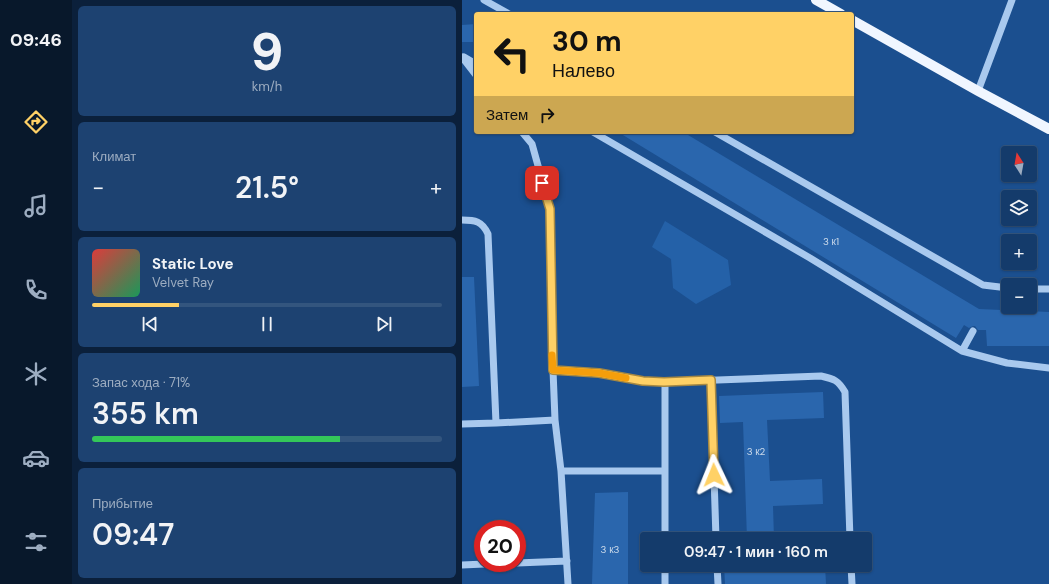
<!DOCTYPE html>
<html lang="ru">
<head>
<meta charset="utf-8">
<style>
  :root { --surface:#143b6b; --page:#1d4271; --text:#f1f3f6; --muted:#9dadc1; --line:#33557e; --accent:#ffd166 }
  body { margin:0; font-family:"DM Sans",sans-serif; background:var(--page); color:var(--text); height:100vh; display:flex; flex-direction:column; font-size:15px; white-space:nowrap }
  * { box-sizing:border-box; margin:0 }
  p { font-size:13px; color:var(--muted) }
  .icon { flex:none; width:22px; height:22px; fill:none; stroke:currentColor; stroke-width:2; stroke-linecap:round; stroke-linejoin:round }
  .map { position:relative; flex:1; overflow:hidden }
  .side { display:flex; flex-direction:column; gap:6px; padding:6px; background:#0b203b; width:390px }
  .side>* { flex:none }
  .banner { position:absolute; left:12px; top:12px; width:380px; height:122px; border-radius:4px; box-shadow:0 1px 3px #0004,0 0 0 1px var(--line); background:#ffd166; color:#111; overflow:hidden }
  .needle { width:26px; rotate:349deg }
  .fabs { position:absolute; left:539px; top:146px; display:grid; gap:8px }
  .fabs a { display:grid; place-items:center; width:36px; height:36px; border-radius:4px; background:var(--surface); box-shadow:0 1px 3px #0004,0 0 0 1px var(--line); font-size:20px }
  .speed { position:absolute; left:12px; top:520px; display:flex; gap:8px; font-size:20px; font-weight:700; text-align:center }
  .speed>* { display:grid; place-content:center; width:52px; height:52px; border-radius:50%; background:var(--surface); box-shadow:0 1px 3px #0004,0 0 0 1px var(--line); line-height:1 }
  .speed .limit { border:6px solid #d22; background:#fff; color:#111 }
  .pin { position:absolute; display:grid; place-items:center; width:34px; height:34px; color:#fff; margin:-17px; border-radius:8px; box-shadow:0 2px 6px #0006 }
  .me { position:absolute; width:44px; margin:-22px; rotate:358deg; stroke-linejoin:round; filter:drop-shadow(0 0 3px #0008) }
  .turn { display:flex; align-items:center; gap:14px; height:84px; padding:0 12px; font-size:18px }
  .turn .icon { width:52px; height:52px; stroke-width:2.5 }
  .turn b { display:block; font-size:28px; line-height:34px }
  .then { display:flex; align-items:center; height:38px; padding:0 12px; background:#0003; gap:8px; font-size:15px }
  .big { font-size:30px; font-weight:600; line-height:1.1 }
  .side .widget { flex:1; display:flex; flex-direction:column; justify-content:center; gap:6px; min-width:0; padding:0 14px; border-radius:6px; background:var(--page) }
  .side .dial { align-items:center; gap:0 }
  .dial b { font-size:52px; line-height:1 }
  .song { display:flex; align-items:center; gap:12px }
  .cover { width:48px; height:48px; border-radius:6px; background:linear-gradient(135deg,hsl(0 70% 55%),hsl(150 70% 35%)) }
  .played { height:4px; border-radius:2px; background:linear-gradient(90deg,var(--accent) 25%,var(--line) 25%) }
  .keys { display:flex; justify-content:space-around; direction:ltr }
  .heat { display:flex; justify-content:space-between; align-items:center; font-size:22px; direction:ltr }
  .charge { height:6px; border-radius:3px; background:linear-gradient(90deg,#34c759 71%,var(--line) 0) }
  .trip { position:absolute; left:178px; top:532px; width:232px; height:40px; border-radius:4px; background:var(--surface); box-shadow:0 1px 3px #0004,0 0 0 1px var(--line); font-weight:600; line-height:40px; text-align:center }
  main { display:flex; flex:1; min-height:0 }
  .dock { display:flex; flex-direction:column; width:72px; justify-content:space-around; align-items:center; background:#08182b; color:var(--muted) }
  .dock .icon { width:28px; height:28px }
  .dock .selected { color:var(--accent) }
  .dock b { font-size:18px; color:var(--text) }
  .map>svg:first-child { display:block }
  .green { fill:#2461a8 }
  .building { fill:#2a66ad }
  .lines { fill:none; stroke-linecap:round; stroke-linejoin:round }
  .minor { stroke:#a9c9ee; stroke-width:7 }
  .major { stroke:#f0f6ff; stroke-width:10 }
  .route-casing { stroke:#a68842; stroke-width:10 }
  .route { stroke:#ffd166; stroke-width:7 }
  .slow { stroke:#f59e0b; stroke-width:7 }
  .labels { text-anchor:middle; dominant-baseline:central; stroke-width:4; stroke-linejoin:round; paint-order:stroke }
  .number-label { font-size:10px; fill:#cad9ea }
</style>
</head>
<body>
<main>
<nav class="dock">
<b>09:46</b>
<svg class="icon selected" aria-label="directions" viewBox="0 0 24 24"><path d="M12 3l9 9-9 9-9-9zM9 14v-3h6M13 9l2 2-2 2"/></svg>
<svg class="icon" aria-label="music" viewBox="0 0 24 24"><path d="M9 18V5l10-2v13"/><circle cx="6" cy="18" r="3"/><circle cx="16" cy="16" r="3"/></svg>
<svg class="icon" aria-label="phone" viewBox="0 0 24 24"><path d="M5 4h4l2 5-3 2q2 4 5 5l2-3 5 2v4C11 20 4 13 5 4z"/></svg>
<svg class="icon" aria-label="climate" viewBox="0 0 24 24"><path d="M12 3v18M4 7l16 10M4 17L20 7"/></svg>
<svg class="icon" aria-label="car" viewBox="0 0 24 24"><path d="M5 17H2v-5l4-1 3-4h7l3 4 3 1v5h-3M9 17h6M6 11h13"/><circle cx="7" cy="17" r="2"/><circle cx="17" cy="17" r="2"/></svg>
<svg class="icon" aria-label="filters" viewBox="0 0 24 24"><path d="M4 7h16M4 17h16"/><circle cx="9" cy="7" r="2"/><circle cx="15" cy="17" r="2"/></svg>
</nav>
<section class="side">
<div class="widget dial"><b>9</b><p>km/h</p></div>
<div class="widget"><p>Климат</p>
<div class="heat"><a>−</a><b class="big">21.5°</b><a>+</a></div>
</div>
<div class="widget">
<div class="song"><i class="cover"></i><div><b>Static Love</b><p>Velvet Ray</p></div></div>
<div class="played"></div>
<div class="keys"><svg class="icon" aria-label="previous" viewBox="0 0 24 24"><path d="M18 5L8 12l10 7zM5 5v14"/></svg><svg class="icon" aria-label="pause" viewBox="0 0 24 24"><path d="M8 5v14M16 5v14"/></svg><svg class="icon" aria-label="next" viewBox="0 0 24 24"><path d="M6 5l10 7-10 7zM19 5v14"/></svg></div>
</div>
<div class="widget"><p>Запас хода · 71%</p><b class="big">355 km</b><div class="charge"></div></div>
<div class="widget"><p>Прибытие</p><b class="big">09:47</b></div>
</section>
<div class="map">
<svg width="587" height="584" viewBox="0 0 587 584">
  <rect width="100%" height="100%" fill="#1b4f8f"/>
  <path class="green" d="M203,221l63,39 3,25 -35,19 -23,-16 -2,-29 -19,-12z"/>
  <path class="building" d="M14,24v18h-14v-17z
    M156,132h65l296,177 70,3v34h-62l-1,-16h-8l-3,-4h-2l-4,2 -5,-3 -8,13z
    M0,277h12l5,109 -17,1z
    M361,392l1,26 -57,2 3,61 52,-2 1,25 -50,2 1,33h-27l-4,-117 -23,1 -1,-27z
    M166,492v92h-36l3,-91z
    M262,565h101l1,19h-101z"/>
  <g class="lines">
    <path class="minor" d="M22,0l25,14
      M0,57l14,18
      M2,57l12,7
      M516,91l34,-91
      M60,132l10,12 18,65 3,161 2,50 6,51 7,113
      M131,132l217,126 152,93 45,12 42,5
      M253,132l268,153 25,3
      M0,220c13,0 20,1 26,14l8,189 59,-3
      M568,289h19
      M500,351l11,-20
      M91,370l46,3 44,8 22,1v89h-104
      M249,380l5,159
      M203,382l156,-6c13,3 17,4 24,16l5,147
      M0,424l34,-1
      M203,471v68
      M55,563l50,-2
      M0,565l45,-2
      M203,565v19
      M255,565l1,19
      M389,565l1,19"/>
    <path class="major" d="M354,0l25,14
      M390,20l126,71 71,38"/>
  </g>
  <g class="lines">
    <defs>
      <path id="route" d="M80,183l8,26 3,161 46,3 44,8 21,1 47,-2 3,95"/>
    </defs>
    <use href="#route" class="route-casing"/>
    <use href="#route" class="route"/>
    <path class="slow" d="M90,355l1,15 46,3 27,5"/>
  </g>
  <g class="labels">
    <g class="number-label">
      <text x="369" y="241">3 к1</text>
      <text x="294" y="451">3 к2</text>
      <text x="148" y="549">3 к3</text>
    </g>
  </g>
</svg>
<div class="fabs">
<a><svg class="needle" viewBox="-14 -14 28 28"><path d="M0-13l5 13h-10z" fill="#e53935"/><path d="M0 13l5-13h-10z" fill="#9dadc1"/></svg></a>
<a><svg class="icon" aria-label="layers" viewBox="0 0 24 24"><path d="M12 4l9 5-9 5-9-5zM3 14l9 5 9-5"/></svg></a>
<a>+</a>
<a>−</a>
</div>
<div class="speed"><div class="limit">20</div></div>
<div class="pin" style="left:80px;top:183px;background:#d93025"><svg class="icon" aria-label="arrive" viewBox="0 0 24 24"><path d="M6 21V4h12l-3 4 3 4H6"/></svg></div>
<svg class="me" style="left:252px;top:475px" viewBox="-20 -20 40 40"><path d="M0-17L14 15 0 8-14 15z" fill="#ffd166" stroke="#fff" stroke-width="4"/></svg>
<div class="trip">09:47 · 1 мин · 160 m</div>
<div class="banner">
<div class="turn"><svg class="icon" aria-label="left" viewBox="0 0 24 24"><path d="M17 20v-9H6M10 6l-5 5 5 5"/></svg><div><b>30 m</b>Налево</div></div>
<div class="then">Затем<svg class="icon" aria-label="right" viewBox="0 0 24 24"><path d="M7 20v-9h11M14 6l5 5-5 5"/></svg></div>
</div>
</div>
</main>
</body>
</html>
